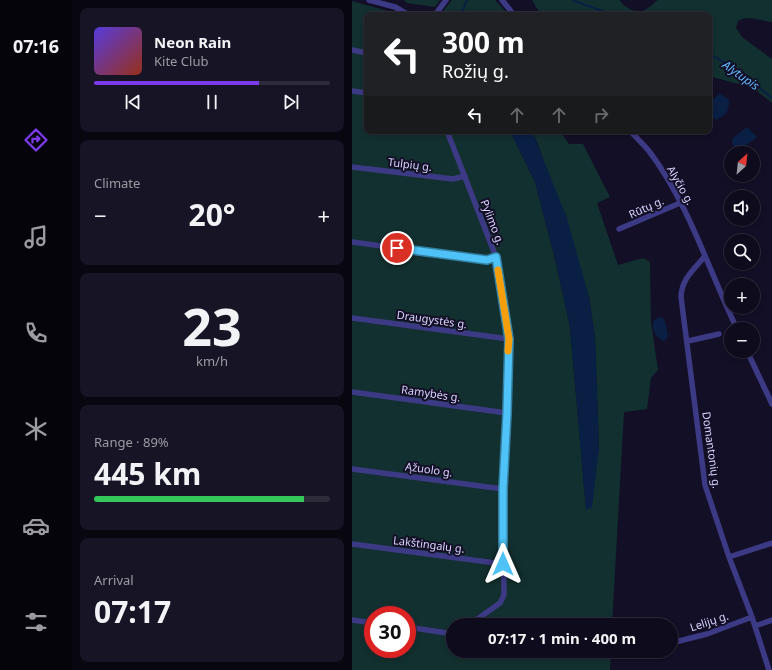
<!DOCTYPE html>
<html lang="en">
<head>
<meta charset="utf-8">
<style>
  :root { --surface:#0e0b1c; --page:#171425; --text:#f1f3f6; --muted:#9b9ba3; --line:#2e2b3b; --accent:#7c3aed }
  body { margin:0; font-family:"Noto Sans",sans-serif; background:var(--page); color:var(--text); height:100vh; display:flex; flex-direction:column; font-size:15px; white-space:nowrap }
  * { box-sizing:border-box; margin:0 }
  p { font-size:13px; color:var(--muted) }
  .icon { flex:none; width:22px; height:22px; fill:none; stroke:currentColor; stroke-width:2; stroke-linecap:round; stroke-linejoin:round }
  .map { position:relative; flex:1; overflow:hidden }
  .details { display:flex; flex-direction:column; gap:8px; padding:8px; background:#08060f; width:280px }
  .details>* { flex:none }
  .banner { position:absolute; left:12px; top:12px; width:348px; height:122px; border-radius:8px; box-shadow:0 2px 6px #0003,0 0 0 1px var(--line); background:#202124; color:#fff; overflow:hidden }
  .needle { width:26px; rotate:27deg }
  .fabs { position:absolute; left:372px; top:146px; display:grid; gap:8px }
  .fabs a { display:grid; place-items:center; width:36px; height:36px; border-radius:50%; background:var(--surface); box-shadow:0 2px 6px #0003,0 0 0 1px var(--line); font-size:20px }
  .speed { position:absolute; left:12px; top:606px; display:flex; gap:8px; font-size:20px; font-weight:700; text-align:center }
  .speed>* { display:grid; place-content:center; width:52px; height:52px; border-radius:50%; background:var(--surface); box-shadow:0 2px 6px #0003,0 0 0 1px var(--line); line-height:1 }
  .speed .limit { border:6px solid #d22; background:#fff; color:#111 }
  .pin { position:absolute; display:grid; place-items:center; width:34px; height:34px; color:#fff; margin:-17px; border:2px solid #fff; border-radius:50%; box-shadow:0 1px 4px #0007 }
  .me { position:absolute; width:44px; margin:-22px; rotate:0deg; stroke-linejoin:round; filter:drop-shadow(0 0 3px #0008) }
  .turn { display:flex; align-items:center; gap:14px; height:84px; padding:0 12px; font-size:18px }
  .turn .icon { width:52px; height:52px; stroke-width:2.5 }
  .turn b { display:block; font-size:28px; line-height:34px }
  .lanes { display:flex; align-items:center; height:38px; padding:0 12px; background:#0003; justify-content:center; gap:20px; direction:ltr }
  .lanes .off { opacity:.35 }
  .big { font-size:30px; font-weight:700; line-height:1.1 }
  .details .tile { flex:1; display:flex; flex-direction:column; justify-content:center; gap:6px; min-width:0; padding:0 14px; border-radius:8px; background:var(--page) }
  .details .dial { align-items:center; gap:0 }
  .dial b { font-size:52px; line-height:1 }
  .song { display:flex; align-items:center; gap:12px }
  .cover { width:48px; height:48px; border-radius:6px; background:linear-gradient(135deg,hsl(250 70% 55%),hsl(10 70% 35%)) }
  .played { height:4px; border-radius:2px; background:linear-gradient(90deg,var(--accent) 70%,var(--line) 70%) }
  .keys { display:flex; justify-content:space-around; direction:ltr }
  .heat { display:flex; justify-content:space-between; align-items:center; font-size:22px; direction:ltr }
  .charge { height:6px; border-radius:3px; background:linear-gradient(90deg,#34c759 89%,var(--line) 0) }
  .trip { position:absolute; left:94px; top:618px; width:232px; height:40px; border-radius:20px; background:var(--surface); box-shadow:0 2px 6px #0003,0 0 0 1px var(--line); font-weight:700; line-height:40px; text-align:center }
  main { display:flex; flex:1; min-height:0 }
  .tab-bar { display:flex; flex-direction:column; width:72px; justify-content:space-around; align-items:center; background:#06040b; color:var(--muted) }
  .tab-bar .icon { width:28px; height:28px }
  .tab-bar .selected { color:var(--accent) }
  .tab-bar b { font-size:18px; color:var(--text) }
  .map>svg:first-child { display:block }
  .green { fill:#12302f; fill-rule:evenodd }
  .water { fill:#0a1f44 }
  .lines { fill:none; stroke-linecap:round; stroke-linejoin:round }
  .stream { stroke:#0a1f44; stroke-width:2 }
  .street { stroke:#3d3a85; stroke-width:5.5 }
  .route-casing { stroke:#337fa1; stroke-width:10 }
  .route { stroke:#4fc3f7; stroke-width:7 }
  .slow { stroke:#f59e0b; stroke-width:7 }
  .labels { text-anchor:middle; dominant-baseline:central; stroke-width:4; stroke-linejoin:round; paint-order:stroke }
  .street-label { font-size:11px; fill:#d9d4ff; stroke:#130f26 }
  .water-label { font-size:12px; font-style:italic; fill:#62b6ff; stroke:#130f26 }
</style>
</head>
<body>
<main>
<nav class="tab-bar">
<b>07:16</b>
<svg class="icon selected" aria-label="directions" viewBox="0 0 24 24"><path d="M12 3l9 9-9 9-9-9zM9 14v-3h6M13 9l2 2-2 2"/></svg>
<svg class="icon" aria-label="music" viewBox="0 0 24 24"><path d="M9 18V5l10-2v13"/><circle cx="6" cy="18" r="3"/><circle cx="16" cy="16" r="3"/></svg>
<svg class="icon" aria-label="phone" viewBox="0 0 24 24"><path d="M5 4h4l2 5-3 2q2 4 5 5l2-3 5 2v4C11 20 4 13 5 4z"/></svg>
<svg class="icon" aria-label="climate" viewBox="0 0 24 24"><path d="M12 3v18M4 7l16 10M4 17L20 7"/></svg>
<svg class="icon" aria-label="car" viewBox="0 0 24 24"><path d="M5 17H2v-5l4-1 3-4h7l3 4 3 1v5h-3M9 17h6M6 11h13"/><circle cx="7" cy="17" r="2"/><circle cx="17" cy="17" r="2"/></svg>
<svg class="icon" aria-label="filters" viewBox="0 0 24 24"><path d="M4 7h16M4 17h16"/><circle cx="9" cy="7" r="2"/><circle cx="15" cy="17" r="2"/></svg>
</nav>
<section class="details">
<div class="tile">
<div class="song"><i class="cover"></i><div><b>Neon Rain</b><p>Kite Club</p></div></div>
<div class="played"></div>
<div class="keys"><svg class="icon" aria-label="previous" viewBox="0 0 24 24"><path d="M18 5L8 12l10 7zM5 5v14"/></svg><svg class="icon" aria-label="pause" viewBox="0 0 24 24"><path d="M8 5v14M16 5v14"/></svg><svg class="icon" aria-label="next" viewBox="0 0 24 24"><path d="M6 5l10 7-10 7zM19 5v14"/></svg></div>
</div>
<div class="tile"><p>Climate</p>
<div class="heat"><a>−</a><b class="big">20°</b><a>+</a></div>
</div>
<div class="tile dial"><b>23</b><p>km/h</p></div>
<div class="tile"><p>Range · 89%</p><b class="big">445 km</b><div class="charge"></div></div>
<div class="tile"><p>Arrival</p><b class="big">07:17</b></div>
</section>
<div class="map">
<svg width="420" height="670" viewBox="0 0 420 670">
  <rect width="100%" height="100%" fill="#130f26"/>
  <path class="green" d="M52,0h36l-5,7 -28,-4z
    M100,0h43l14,15h-69z
    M180,0h88c4,9 20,15 28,8 4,-2 6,-6 10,-8h114v22c-12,-1 -24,-8 -34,-1l-2,7 6,9 30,22v44l-19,-15 -44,-12v-61h-168z
    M0,1l36,10 7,4h-28v116h143l25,51 20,77 15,68 16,182 13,-60 -4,-112 -6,-40 -50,-150 -7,-16h28l9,13h14l27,53 -13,6 21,62 25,-7 7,4 1,60 7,48 -7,8 -4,31 -23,3 -12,213h-159v26h158l-1,19h-258zM21,615h34v34h-34z"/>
  <path class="water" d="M368,94l9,5c0,13 -2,15 -13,21l-7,-6v-12z
    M395,127l10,10 -17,13 -6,-3 -2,-5 1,-4z
    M158,131h22l35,87 22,79 6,40 4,112 -7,59 -6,2 -16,-183 -15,-68 -20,-77z
    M307,317l4,1 2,3 3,16 -4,4c-10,-4 -17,-19 -5,-24z"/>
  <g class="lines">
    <path class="stream" d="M220,0l41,15
      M109,15l6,-15
      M357,54l26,14 37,30"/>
    <path class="street" d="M17,0l26,7 14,8
      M150,0l12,15
      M83,15l11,-15
      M0,50l15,3
      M0,91l15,2
      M95,131l49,126 13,82 -2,74 -4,76 1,106 -4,8 -31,22
      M278,131c6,6 13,13 19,20 40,53 59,118 88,178
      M0,167l101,12 12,-3
      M267,229l61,-26
      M0,242l135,18 9,-3
      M353,256c-12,15 -23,22 -24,41l24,188 24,72 23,60 17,53
      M0,318l157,21
      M336,341l31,-7
      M395,351l25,53
      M0,392l155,21
      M0,469l151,20
      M0,544l151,20
      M377,557l43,-14
      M0,620l21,3
      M403,626l17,-6
      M55,627l40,6 6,-1
      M319,643l36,-9 45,-17"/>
  </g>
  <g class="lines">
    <defs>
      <path id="route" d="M45,248l90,12 9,-3 13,82 -2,74 -4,76v75"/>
    </defs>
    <use href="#route" class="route-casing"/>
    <use href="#route" class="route"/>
    <path class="slow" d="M146,270l11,69 -1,12"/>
  </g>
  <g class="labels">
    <g class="street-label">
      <text transform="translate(58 164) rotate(7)">Tulpių g.</text>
      <text transform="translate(329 185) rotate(60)">Alyčio g.</text>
      <text transform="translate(294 207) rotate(-24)">Rūtų g.</text>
      <text transform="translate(141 222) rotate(69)">Pylimo g.</text>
      <text transform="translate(80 319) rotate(8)">Draugystės g.</text>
      <text transform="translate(79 393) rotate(8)">Ramybės g.</text>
      <text transform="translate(360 450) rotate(82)">Domantonių g.</text>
      <text transform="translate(77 469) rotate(8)">Ąžuolo g.</text>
      <text transform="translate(77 544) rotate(7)">Lakštingalų g.</text>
      <text transform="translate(357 621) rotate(-18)">Lelijų g.</text>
    </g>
    <g class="water-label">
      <text transform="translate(389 75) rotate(35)">Alytupis</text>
    </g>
  </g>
</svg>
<div class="fabs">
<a><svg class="needle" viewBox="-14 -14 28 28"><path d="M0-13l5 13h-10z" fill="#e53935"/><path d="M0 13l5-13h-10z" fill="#9b9ba3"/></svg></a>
<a><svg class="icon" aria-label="sound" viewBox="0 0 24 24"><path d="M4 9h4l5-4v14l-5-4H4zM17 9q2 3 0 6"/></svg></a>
<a><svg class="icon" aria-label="search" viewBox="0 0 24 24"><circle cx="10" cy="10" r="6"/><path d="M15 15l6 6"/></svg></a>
<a>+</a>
<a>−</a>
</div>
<div class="speed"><div class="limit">30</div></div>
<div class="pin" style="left:45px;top:248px;background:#d93025"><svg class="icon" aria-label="arrive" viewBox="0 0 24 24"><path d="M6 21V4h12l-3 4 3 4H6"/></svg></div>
<svg class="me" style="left:151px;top:564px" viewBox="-20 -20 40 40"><path d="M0-17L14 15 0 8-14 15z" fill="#4fc3f7" stroke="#fff" stroke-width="4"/></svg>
<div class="trip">07:17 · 1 min · 400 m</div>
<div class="banner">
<div class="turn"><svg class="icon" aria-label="left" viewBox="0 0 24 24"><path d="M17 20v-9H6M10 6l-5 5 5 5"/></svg><div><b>300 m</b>Rožių g.</div></div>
<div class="lanes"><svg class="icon" aria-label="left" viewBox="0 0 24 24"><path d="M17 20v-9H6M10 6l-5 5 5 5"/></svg><svg class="icon off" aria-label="ahead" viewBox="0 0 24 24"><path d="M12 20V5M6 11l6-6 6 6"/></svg><svg class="icon off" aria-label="ahead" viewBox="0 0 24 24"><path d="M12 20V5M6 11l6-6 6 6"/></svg><svg class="icon off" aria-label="right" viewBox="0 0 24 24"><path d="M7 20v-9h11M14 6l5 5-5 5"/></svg></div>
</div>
</div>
</main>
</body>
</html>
